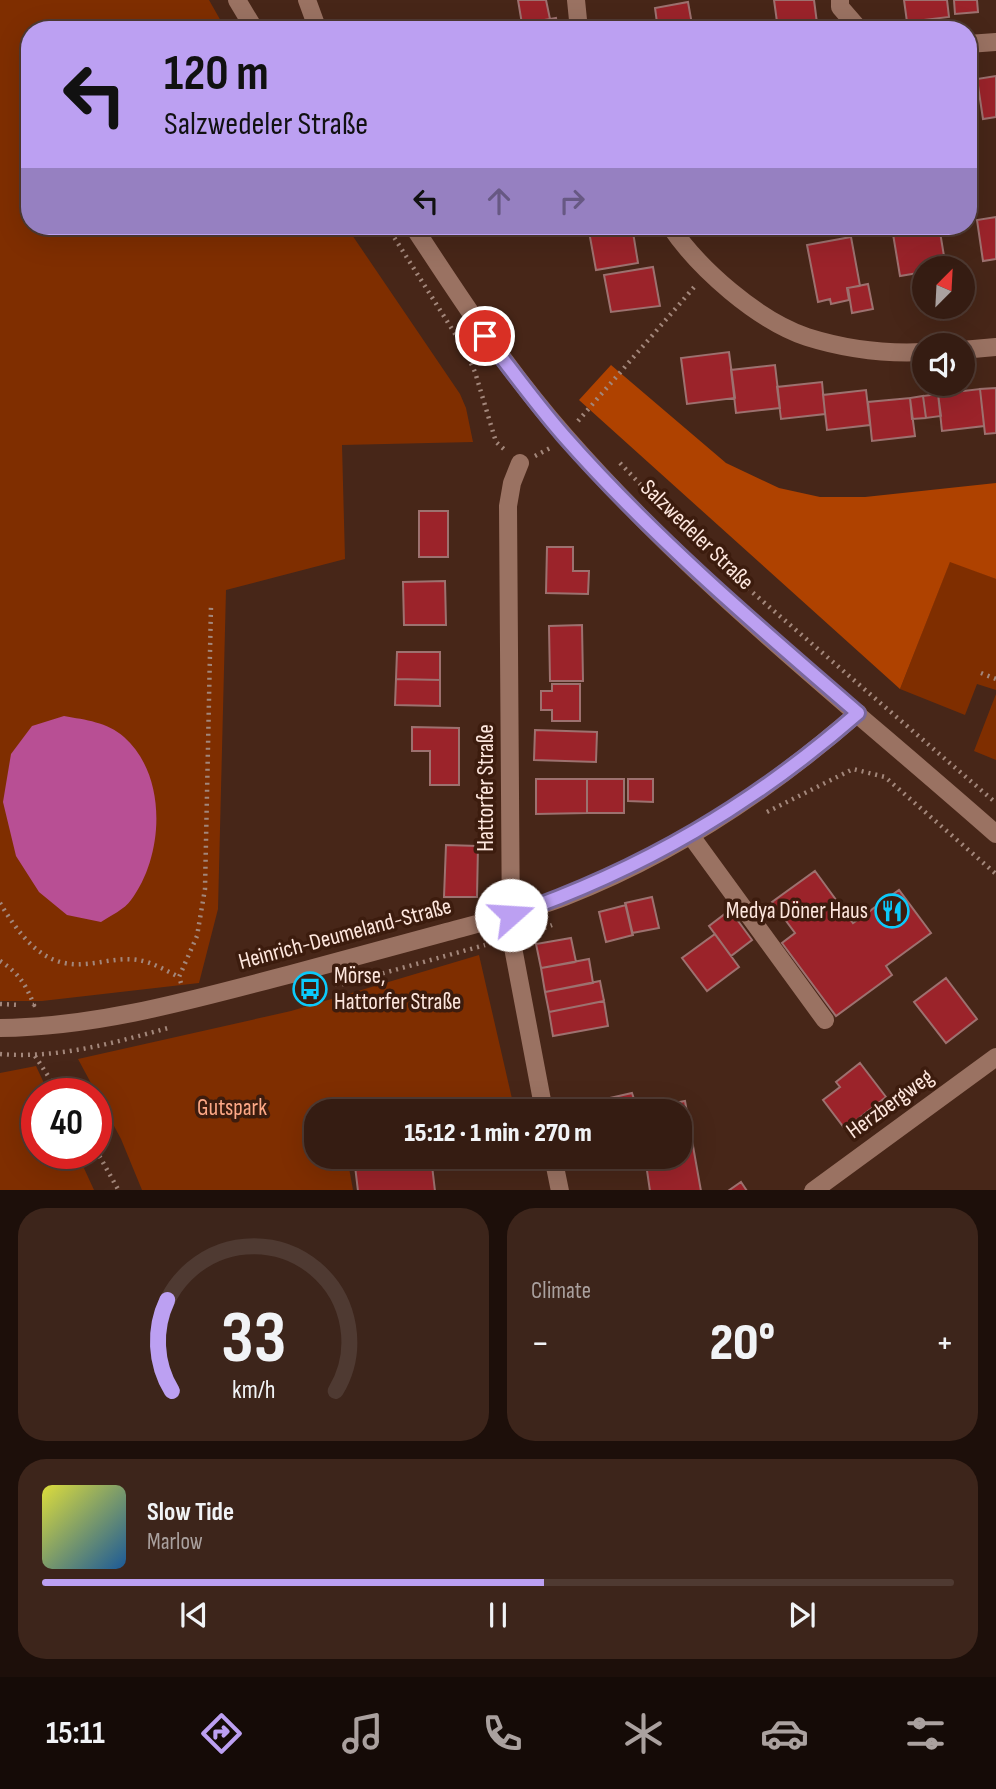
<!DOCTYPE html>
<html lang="en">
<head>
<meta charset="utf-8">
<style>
  :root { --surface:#351c12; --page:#3d251b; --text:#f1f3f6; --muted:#aaa19f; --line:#4f3a32; --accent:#bca0f2 }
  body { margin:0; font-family:"Sofia Sans Condensed",sans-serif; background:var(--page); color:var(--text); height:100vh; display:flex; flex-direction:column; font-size:26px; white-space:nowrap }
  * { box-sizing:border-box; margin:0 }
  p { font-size:23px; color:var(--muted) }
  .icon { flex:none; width:38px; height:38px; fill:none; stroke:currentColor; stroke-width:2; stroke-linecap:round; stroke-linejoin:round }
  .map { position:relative; height:1190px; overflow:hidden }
  .details { display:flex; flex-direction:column; gap:18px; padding:18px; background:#1d0f0a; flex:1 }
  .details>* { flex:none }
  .guide { position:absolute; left:21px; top:21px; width:956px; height:214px; border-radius:28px; box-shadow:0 7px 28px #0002,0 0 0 2px var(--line); background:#bca0f2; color:#111; overflow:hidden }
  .needle { width:46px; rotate:24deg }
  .buttons { position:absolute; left:912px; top:256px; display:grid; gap:14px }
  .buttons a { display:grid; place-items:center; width:63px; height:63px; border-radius:50%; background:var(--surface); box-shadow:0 7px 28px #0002,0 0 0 2px var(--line); font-size:35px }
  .speed { position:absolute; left:21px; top:1078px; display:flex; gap:14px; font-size:35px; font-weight:700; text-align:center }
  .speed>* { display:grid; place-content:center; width:91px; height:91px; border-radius:50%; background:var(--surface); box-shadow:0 7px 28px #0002,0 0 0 2px var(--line); line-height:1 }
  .speed .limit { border:10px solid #d22; background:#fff; color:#111 }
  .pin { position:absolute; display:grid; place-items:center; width:60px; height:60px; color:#fff; margin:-30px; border:4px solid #fff; border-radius:50%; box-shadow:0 2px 7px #0007 }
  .me { position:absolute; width:77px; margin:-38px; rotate:71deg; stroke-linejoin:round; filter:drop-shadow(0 0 5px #0008) }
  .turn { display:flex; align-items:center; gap:24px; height:147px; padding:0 28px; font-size:32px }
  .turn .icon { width:91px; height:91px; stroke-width:2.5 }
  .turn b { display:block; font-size:49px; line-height:60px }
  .lanes { display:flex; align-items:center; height:66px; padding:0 28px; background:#0003; justify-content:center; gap:35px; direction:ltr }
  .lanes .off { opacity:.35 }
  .big { font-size:52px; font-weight:800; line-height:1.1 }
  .details .card { flex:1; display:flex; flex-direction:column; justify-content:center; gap:10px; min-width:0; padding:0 24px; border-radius:28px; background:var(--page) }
  .details .dial { align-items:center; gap:0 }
  .dial svg { height:182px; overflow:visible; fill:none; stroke:var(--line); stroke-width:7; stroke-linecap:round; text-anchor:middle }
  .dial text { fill:var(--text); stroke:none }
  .song { display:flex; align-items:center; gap:21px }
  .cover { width:84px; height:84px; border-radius:10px; background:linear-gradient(135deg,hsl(60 70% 55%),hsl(210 70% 35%)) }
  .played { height:7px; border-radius:4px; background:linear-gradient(90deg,var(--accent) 55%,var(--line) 55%) }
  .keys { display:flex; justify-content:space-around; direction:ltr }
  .heat { display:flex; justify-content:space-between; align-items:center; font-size:38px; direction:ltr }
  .details .tiles { flex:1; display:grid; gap:18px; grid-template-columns:1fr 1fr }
  .card:last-child { grid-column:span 2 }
  .trip { position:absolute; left:304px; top:1099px; width:388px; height:70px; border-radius:28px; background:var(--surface); box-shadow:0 7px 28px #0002,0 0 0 2px var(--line); font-weight:800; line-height:70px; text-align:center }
  .tabs { display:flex; height:112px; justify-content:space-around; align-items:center; background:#150b07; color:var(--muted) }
  .tabs .icon { width:49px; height:49px }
  .tabs .current { color:var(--accent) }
  .tabs b { font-size:32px; color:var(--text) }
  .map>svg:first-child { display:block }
  .green { fill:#7f2e00 }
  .forest { fill:#af4200 }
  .water { fill:#b84f94 }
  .building { fill:#9b232a; stroke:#9d716f; stroke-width:2 }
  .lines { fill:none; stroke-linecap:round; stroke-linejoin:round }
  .path { stroke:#a3877b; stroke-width:4.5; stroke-dasharray:2 5; stroke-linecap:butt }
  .minor { stroke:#9a7262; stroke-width:18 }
  .route-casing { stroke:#7a689d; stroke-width:18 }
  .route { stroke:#bca0f2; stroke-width:12 }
  .labels { text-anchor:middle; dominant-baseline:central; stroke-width:7; stroke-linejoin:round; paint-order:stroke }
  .street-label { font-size:23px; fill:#fee7de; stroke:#3c1c0e }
  .poi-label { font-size:23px; fill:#fee7de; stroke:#3c1c0e; text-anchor:end }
  .park-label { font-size:23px; fill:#fea987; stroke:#3c1c0e }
</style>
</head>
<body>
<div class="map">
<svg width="996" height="1191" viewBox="0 0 996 1191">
  <rect width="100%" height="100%" fill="#472618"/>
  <path class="green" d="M0,0h209l17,30h-196v196h316l114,168 6,14 7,34 -131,3 3,114 -119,31 -8,319 -19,74 -157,18h-42z
    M950,561l46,18v111l-19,-6 -12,31 -65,-26z
    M996,694v66l-22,-9z
    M479,955l34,148 -33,8h-163v46h30l6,33h-211l-21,-51 -43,-80 213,-48z
    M36,1066l13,28h-12v59h40l17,37h-94v-117z"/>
  <path class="forest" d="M611,365l115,98 53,25 41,9h45l131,-14v96l-46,-17 -50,127 -321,-289z"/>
  <path class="water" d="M64,716c22,4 43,6 60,21 44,39 40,119 7,163 -6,9 -21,16 -30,22l-34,-7 -28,-23 -23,-36 -13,-54 8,-48 21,-28z"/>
  <path class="building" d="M518,0h28l4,19 -28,5z
    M774,0h40l3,23 -39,6z
    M904,0h43l2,17 -42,5z
    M954,0h23l1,12 -23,2z
    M688,2l5,28h-35l-3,-22z
    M556,18l2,12h-35l-1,-6z
    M996,76v41l-13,2 -6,-40z
    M996,217v42l-13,2 -6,-41z
    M588,226h44l6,37 -42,7z
    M939,226l7,42h-22v4l-24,4 -7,-42z
    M851,237l9,49 -13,2 2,12 -18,4 -1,-5 -12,3 -11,-57z
    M653,267l7,39 -49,6 -7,-37z
    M868,284l5,25 -21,4 -4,-25z
    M939,306h19l2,9 -19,4z
    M729,352l6,46 -48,6 -6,-46z
    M775,365l5,43 -44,5 -5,-43z
    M822,382l3,32 -44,5 -4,-32z
    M996,388v45l-11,1 -5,-45z
    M980,389l4,37 -42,5 -4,-37z
    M866,390l4,35 -43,5 -4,-35z
    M938,394l3,22 -15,2 -3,-22z
    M923,396l3,22 -14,1 -2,-21z
    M910,398l5,38 -43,5 -4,-39z
    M419,511h29v46h-29z
    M547,547h26v24h16l-1,23 -42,-1z
    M445,581l1,44h-42l-1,-43z
    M582,625l1,56h-33l-1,-55z
    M397,652h43v28l-44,-1z
    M396,679l44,1v26l-45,-1z
    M552,684h28v37h-28v-11h-11v-19h11z
    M412,727l47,1v57h-29v-34h-18z
    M535,730l62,2 -1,30 -62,-2z
    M536,779h51v34l-51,1z
    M587,779h37v34h-37z
    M628,779h25v23l-25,-1z
    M446,845l32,1 -1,51h-33z
    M815,871l38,52 46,-33 32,43 -45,33 6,9 -56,41 -54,-73 13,-10 -23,-31z
    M652,897l7,31 -27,5 -7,-30z
    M626,905l7,30 -27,7 -7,-30z
    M730,910l22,30 -21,16 -22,-30z
    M715,934l24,33 -32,24 -25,-33z
    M571,938l5,24 -35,6 -5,-24z
    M589,959l4,24 -48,9 -4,-24z
    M946,978l31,41 -31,24 -32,-41z
    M600,981l4,20 -55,11 -4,-20z
    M604,1001l4,25 -55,10 -4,-24z
    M860,1063l26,34 -41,32 -22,-29 17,-13 -4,-5z
    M632,1093l6,18h-58l-1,-6z
    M685,1101l16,90h-51l-5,-34h36v-46l-43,-1z
    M431,1157l4,34h-77l-3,-25z
    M741,1182l6,9h-19z"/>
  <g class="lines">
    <path class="path" d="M387,226l77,122 11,24 21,70 9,8
      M440,226l5,8
      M578,421l118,-136
      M535,456l17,-9
      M620,463l21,22
      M737,579l259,224
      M981,673l15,6
      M767,812l86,-43 32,8 111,97
      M0,903c19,31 42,65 84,61 18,-1 36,-7 54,-4 14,2 29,11 41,17
      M531,933l21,-8
      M0,961c19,12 26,24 34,44h-5
      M181,983l-2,-6 18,-41 8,-47 6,-284
      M335,984h9l141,-39
      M0,1004l20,1
      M0,1054c56,5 114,-11 168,-26
      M35,1056l25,38
      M96,1150l23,41"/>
    <path class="minor" d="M237,0l18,30
      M307,0l11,30
      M576,0l3,30
      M840,0v7l20,23
      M968,44l28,-2
      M413,226c47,72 94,144 152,210 128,147 285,269 431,398
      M670,226c29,43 87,94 137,111 38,12 77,17 117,15
      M962,350l34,-3
      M520,463l-8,20 -4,23 3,431 33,174
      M691,836l134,184
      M0,1028c100,-1 199,-30 295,-55 49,-13 99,-27 148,-40 41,-11 82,-21 121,-36 109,-42 207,-108 294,-184
      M553,1157l7,34
      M813,1191l183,-134"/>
  </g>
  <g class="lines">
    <defs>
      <path id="route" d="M485,336c26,33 51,68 79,100 89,101 192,189 294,277 -104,91 -216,157 -347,202"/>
    </defs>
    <use href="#route" class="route-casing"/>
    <use href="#route" class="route"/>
  </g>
  <defs>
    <symbol id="restaurant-ring" viewBox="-11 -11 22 22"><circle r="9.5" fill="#3c1c0e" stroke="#0ccafa" stroke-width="1.5"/><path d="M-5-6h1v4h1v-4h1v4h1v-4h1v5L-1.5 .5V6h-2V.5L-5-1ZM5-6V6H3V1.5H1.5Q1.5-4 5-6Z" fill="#0ccafa"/></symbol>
    <symbol id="bus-ring" viewBox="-11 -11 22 22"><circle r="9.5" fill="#3c1c0e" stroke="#0ccafa" stroke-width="1.5"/><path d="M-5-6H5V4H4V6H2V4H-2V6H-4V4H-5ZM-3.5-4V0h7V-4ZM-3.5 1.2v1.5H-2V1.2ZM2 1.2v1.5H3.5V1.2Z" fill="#0ccafa"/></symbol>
  </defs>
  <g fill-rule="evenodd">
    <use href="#restaurant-ring" x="873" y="892" width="38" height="38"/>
    <use href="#bus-ring" x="291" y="970" width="38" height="38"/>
  </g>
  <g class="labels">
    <g class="street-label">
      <text transform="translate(697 535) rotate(44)">Salzwedeler Straße</text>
      <text transform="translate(486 788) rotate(-90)">Hattorfer Straße</text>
      <text transform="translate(345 934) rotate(-15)">Heinrich-Deumeland-Straße</text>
      <text transform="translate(890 1104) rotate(-36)">Herzbergweg</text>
    </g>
    <g class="poi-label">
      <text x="868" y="911">Medya Döner Haus</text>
      <text x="334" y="976" text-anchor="start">Mörse,<tspan x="334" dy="26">Hattorfer Straße</tspan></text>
    </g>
    <g class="park-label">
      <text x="232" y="1108">Gutspark</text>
    </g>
  </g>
</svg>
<div class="buttons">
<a><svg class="needle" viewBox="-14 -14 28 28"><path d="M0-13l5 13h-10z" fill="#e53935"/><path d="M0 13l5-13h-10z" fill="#aaa19f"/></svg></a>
<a><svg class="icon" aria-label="sound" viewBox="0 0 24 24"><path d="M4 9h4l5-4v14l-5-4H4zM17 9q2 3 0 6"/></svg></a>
</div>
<div class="speed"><div class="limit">40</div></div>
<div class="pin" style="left:485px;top:336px;background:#d93025"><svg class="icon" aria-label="arrive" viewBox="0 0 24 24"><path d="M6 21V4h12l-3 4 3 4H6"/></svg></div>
<svg class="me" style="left:511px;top:915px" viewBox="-20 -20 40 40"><circle r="19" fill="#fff"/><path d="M0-13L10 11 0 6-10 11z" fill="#bca0f2"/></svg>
<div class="trip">15:12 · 1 min · 270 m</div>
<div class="guide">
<div class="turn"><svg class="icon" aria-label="left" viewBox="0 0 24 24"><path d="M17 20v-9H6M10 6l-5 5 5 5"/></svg><div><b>120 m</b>Salzwedeler Straße</div></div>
<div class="lanes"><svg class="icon" aria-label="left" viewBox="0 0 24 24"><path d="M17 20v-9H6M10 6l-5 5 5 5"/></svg><svg class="icon off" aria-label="ahead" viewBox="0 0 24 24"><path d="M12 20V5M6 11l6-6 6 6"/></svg><svg class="icon off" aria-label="right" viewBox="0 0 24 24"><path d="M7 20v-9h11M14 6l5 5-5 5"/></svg></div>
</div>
</div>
<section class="details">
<div class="tiles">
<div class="card dial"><svg viewBox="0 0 100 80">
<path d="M14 69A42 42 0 1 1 86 69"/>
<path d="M14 69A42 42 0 0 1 12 29" stroke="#bca0f2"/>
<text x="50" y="56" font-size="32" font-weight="700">33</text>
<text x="50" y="72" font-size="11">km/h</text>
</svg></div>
<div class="card"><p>Climate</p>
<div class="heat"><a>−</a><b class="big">20°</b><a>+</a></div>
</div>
<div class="card">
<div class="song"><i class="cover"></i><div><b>Slow Tide</b><p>Marlow</p></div></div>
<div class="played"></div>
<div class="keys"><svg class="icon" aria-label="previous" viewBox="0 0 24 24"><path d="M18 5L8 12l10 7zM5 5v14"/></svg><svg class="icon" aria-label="pause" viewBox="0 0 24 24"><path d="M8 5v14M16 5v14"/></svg><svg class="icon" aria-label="next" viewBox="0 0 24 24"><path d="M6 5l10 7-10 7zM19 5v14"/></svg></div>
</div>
</div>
</section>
<nav class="tabs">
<b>15:11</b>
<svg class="icon current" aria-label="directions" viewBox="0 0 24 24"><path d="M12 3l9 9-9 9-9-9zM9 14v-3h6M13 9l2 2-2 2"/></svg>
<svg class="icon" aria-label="music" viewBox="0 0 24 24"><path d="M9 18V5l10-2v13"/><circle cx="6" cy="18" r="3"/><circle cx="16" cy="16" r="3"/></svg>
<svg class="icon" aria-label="phone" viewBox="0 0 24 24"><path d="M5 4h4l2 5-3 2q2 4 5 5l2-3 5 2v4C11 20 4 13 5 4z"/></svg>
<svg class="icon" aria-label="climate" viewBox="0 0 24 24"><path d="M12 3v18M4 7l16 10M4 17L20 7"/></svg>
<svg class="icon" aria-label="car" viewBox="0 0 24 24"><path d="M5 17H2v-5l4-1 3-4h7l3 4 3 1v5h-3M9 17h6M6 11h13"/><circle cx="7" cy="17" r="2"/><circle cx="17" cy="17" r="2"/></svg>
<svg class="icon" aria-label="filters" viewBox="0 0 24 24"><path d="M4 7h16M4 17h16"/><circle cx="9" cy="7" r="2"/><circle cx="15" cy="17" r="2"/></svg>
</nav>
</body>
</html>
